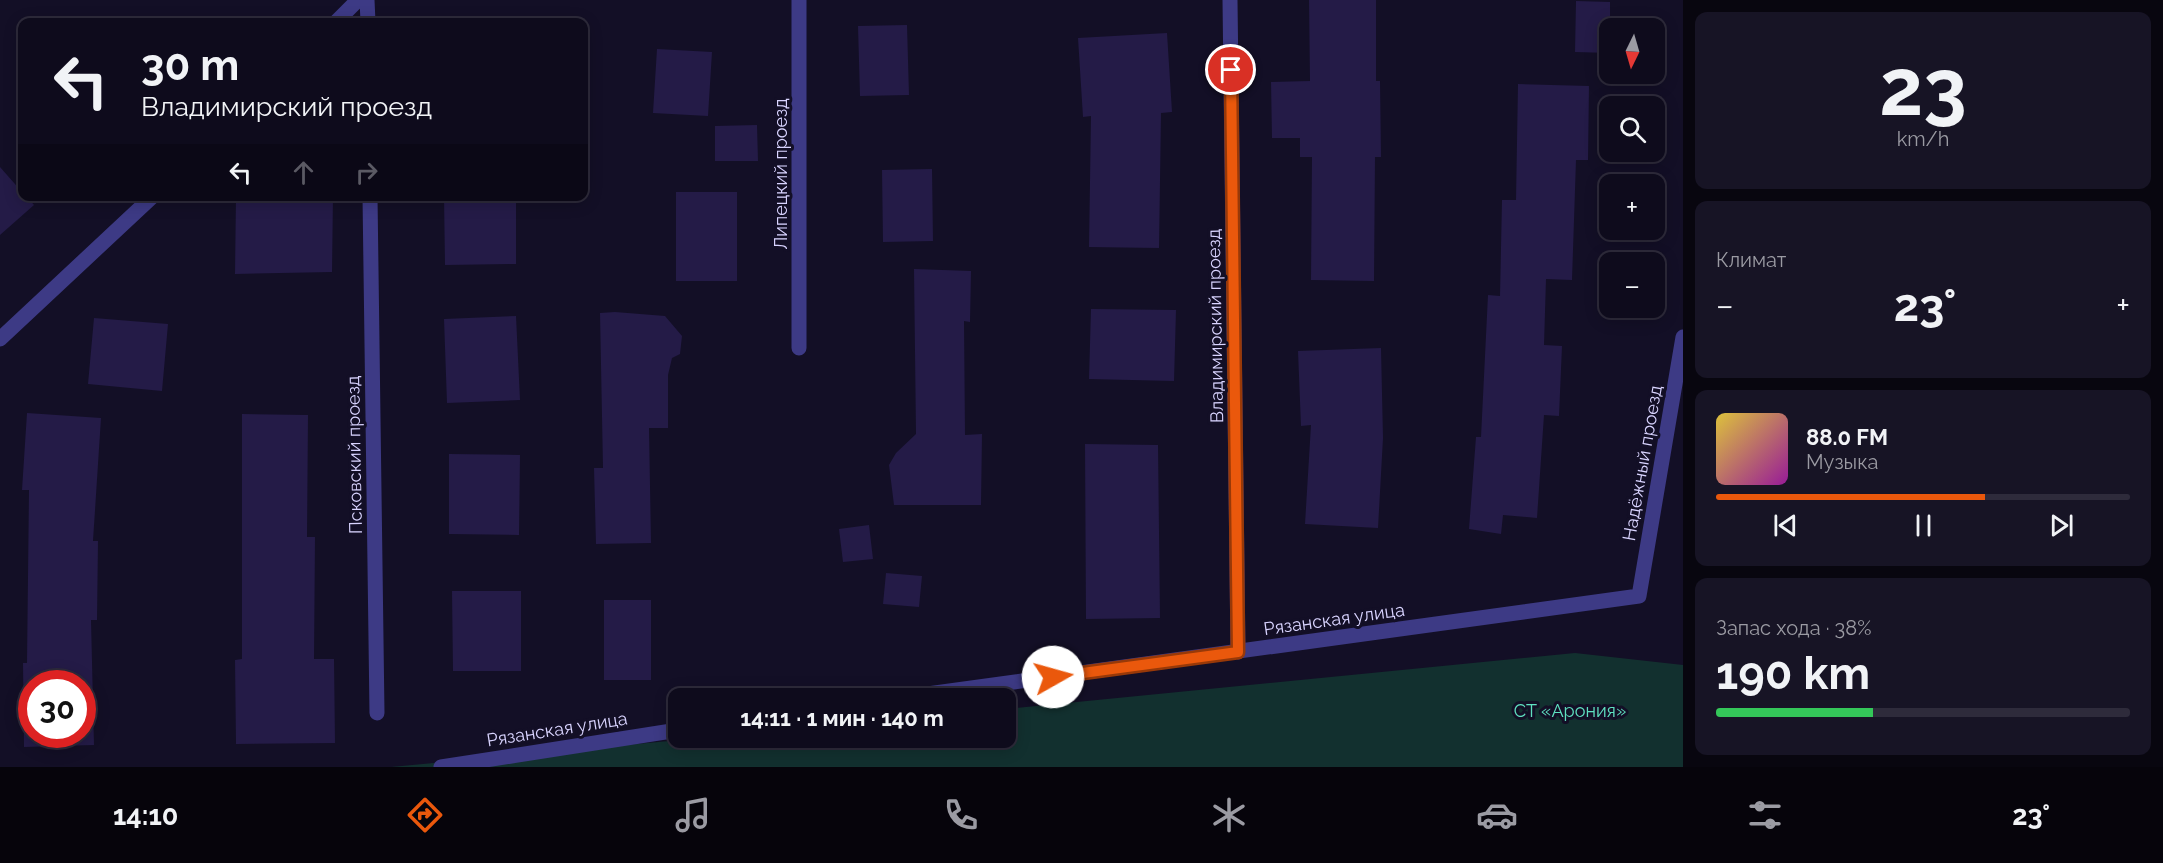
<!DOCTYPE html>
<html lang="ru">
<head>
<meta charset="utf-8">
<style>
  :root { --surface:#0e0b1c; --page:#171425; --text:#f1f3f6; --muted:#9b9ba3; --line:#2e2b3b; --accent:#ea580c }
  body { margin:0; font-family:Raleway,sans-serif; background:var(--page); color:var(--text); height:100vh; display:flex; flex-direction:column; font-size:22px; white-space:nowrap }
  * { box-sizing:border-box; margin:0 }
  p { font-size:20px; color:var(--muted) }
  .icon { flex:none; width:33px; height:33px; fill:none; stroke:currentColor; stroke-width:2; stroke-linecap:round; stroke-linejoin:round }
  .map { position:relative; flex:1; overflow:hidden }
  .drawer { display:flex; flex-direction:column; gap:12px; padding:12px; background:#08060f; width:480px }
  .drawer>* { flex:none }
  .banner { position:absolute; left:18px; top:18px; width:570px; height:183px; border-radius:12px; box-shadow:0 3px 15px #0003,0 0 0 2px var(--line); background:#0e0b1c; color:var(--text); overflow:hidden }
  .needle { width:39px; rotate:185deg }
  .buttons { position:absolute; left:1599px; top:18px; display:grid; gap:12px }
  .buttons a { display:grid; place-items:center; width:66px; height:66px; border-radius:12px; background:var(--surface); box-shadow:0 3px 15px #0003,0 0 0 2px var(--line); font-size:30px }
  .speed { position:absolute; left:18px; top:670px; display:flex; gap:12px; font-size:30px; font-weight:700; text-align:center }
  .speed>* { display:grid; place-content:center; width:78px; height:78px; border-radius:50%; background:var(--surface); box-shadow:0 3px 15px #0003,0 0 0 2px var(--line); line-height:1 }
  .speed .limit { border:9px solid #d22; background:#fff; color:#111 }
  .pin { position:absolute; display:grid; place-items:center; width:51px; height:51px; color:#fff; margin:-26px; border:3px solid #fff; border-radius:50%; box-shadow:0 2px 6px #0007 }
  .me { position:absolute; width:66px; margin:-33px; rotate:83deg; stroke-linejoin:round; filter:drop-shadow(0 0 4px #0008) }
  .turn { display:flex; align-items:center; gap:21px; height:126px; padding:0 24px; font-size:27px }
  .turn .icon { width:78px; height:78px; stroke-width:2.5 }
  .turn b { display:block; font-size:42px; line-height:51px }
  .lanes { display:flex; align-items:center; height:57px; padding:0 24px; background:#0003; justify-content:center; gap:30px; direction:ltr }
  .lanes .off { opacity:.35 }
  .big { font-size:45px; font-weight:700; line-height:1.1 }
  .drawer .card { flex:1; display:flex; flex-direction:column; justify-content:center; gap:9px; min-width:0; padding:0 21px; border-radius:12px; background:var(--page) }
  .drawer .dial { align-items:center; gap:0 }
  .dial b { font-size:78px; line-height:1 }
  .song { display:flex; align-items:center; gap:18px }
  .cover { width:72px; height:72px; border-radius:9px; background:linear-gradient(135deg,hsl(50 70% 55%),hsl(300 70% 35%)) }
  .played { height:6px; border-radius:3px; background:linear-gradient(90deg,var(--accent) 65%,var(--line) 65%) }
  .keys { display:flex; justify-content:space-around; direction:ltr }
  .heat { display:flex; justify-content:space-between; align-items:center; font-size:33px; direction:ltr }
  .charge { height:9px; border-radius:4px; background:linear-gradient(90deg,#34c759 38%,var(--line) 0) }
  .trip { position:absolute; left:668px; top:688px; width:348px; height:60px; border-radius:12px; background:var(--surface); box-shadow:0 3px 15px #0003,0 0 0 2px var(--line); font-weight:700; line-height:60px; text-align:center }
  .tab-bar { display:flex; height:96px; justify-content:space-around; align-items:center; background:#06040b; color:var(--muted) }
  .tab-bar .icon { width:42px; height:42px }
  .tab-bar .selected { color:var(--accent) }
  .tab-bar b { font-size:27px; color:var(--text) }
  main { display:flex; flex:1; min-height:0 }
  .map>svg:first-child { display:block }
  .green { fill:#12302f }
  .building { fill:#241b47; fill-rule:evenodd }
  .lines { fill:none; stroke-linecap:round; stroke-linejoin:round }
  .minor { stroke:#3d3a85; stroke-width:15 }
  .route-casing { stroke:#983908; stroke-width:15 }
  .route { stroke:#ea580c; stroke-width:10 }
  .labels { text-anchor:middle; dominant-baseline:central; stroke-width:6; stroke-linejoin:round; paint-order:stroke }
  .street-label { font-size:18px; fill:#d9d4ff; stroke:#130f26 }
  .park-label { font-size:18px; fill:#5fe0c0; stroke:#130f26 }
</style>
</head>
<body>
<main>
<div class="map">
<svg width="1683" height="767" viewBox="0 0 1683 767">
  <rect width="100%" height="100%" fill="#130f26"/>
  <path class="green" d="M1575,653l108,12v102h-1292l310,-29h304v-29z"/>
  <path class="building" d="M1309,0h67v81h4l1,76h-6l-1,124 -63,-1 1,-123h-12v-19h-28l-1,-56 39,-1z
    M1576,1l34,1v51l-35,-1z
    M907,25l2,70 -49,1 -2,-70z
    M1167,33l5,79 -11,1 -2,135 -70,-1 2,-131 -8,1 -5,-79z
    M657,49l55,3 -4,64 -55,-3z
    M1518,84l71,2 -1,74h-12l-4,120 -26,-1 -2,66 18,1 -3,70 -15,-1 -7,103 -34,-3 -2,19 -32,-5 7,-92h5l7,-142 12,1 2,-96h14z
    M757,125l1,36h-43v-35z
    M0,167l22,25v4h4l8,9 -34,30z
    M932,169l1,72 -50,1 -1,-72z
    M676,192h61v89h-61z
    M236,196h97l-1,76 -97,2z
    M444,196h72v68l-71,1z
    M914,269l57,2 -1,51 -6,-1 1,114 17,-1 -1,71h-87l-5,-40 7,-12 20,-19z
    M1091,309l85,1 -2,71 -85,-2z
    M615,312l50,4 17,20 -2,18 -8,4 -4,17v53h-19l2,115 -55,1 -2,-76h9l-3,-155z
    M516,316l4,84 -73,3 -3,-84z
    M94,318l74,6 -6,67 -74,-7z
    M1381,348l2,90 -5,90 -73,-4 6,-99 -10,1 -3,-75z
    M27,413l74,5 -8,123h5l-1,79h-6l3,125 -70,2 -1,-84h4l2,-173h-7zM32,684h50v51h-50z
    M242,414l66,1 -1,122h8l-1,122h20l1,84 -99,1 -1,-84 7,-1z
    M1085,444l73,1 2,173 -74,1z
    M449,454l71,1 -1,80 -70,-1z
    M869,525l4,34 -30,3 -4,-33z
    M886,573l36,3 -3,31 -36,-3z
    M452,591h69v80h-68z
    M604,600h47v80h-47z"/>
  <g class="lines">
    <path class="minor" d="M367,0l1,22
      M799,0v348
      M1230,0l8,652
      M336,22l22,-22
      M370,196l7,517
      M0,339l153,-143
      M891,699l748,-103 44,-259
      M441,767l237,-37"/>
  </g>
  <g class="lines">
    <defs>
      <path id="route" d="M1053,677l185,-25 -7,-582"/>
    </defs>
    <use href="#route" class="route-casing"/>
    <use href="#route" class="route"/>
  </g>
  <g class="labels">
    <g class="street-label">
      <text transform="translate(780 174) rotate(-90)">Липецкий проезд</text>
      <text transform="translate(1215 326) rotate(-91)">Владимирский проезд</text>
      <text transform="translate(354 455) rotate(-91)">Псковский проезд</text>
      <text transform="translate(1642 463) rotate(-80)">Надёжный проезд</text>
      <text transform="translate(1334 619) rotate(-8)">Рязанская улица</text>
      <text transform="translate(557 729) rotate(-9)">Рязанская улица</text>
    </g>
    <g class="park-label">
      <text x="1570" y="710">СТ «Арония»</text>
    </g>
  </g>
</svg>
<div class="buttons">
<a><svg class="needle" viewBox="-14 -14 28 28"><path d="M0-13l5 13h-10z" fill="#e53935"/><path d="M0 13l5-13h-10z" fill="#9b9ba3"/></svg></a>
<a><svg class="icon" aria-label="search" viewBox="0 0 24 24"><circle cx="10" cy="10" r="6"/><path d="M15 15l6 6"/></svg></a>
<a>+</a>
<a>−</a>
</div>
<div class="speed"><div class="limit">30</div></div>
<div class="pin" style="left:1231px;top:70px;background:#d93025"><svg class="icon" aria-label="arrive" viewBox="0 0 24 24"><path d="M6 21V4h12l-3 4 3 4H6"/></svg></div>
<svg class="me" style="left:1053px;top:677px" viewBox="-20 -20 40 40"><circle r="19" fill="#fff"/><path d="M0-13L10 11 0 6-10 11z" fill="#ea580c"/></svg>
<div class="trip">14:11 · 1 мин · 140 m</div>
<div class="banner">
<div class="turn"><svg class="icon" aria-label="left" viewBox="0 0 24 24"><path d="M17 20v-9H6M10 6l-5 5 5 5"/></svg><div><b>30 m</b>Владимирский проезд</div></div>
<div class="lanes"><svg class="icon" aria-label="left" viewBox="0 0 24 24"><path d="M17 20v-9H6M10 6l-5 5 5 5"/></svg><svg class="icon off" aria-label="ahead" viewBox="0 0 24 24"><path d="M12 20V5M6 11l6-6 6 6"/></svg><svg class="icon off" aria-label="right" viewBox="0 0 24 24"><path d="M7 20v-9h11M14 6l5 5-5 5"/></svg></div>
</div>
</div>
<section class="drawer">
<div class="card dial"><b>23</b><p>km/h</p></div>
<div class="card"><p>Климат</p>
<div class="heat"><a>−</a><b class="big">23°</b><a>+</a></div>
</div>
<div class="card">
<div class="song"><i class="cover"></i><div><b>88.0 FM</b><p>Музыка</p></div></div>
<div class="played"></div>
<div class="keys"><svg class="icon" aria-label="previous" viewBox="0 0 24 24"><path d="M18 5L8 12l10 7zM5 5v14"/></svg><svg class="icon" aria-label="pause" viewBox="0 0 24 24"><path d="M8 5v14M16 5v14"/></svg><svg class="icon" aria-label="next" viewBox="0 0 24 24"><path d="M6 5l10 7-10 7zM19 5v14"/></svg></div>
</div>
<div class="card"><p>Запас хода · 38%</p><b class="big">190 km</b><div class="charge"></div></div>
</section>
</main>
<nav class="tab-bar">
<b>14:10</b>
<svg class="icon selected" aria-label="directions" viewBox="0 0 24 24"><path d="M12 3l9 9-9 9-9-9zM9 14v-3h6M13 9l2 2-2 2"/></svg>
<svg class="icon" aria-label="music" viewBox="0 0 24 24"><path d="M9 18V5l10-2v13"/><circle cx="6" cy="18" r="3"/><circle cx="16" cy="16" r="3"/></svg>
<svg class="icon" aria-label="phone" viewBox="0 0 24 24"><path d="M5 4h4l2 5-3 2q2 4 5 5l2-3 5 2v4C11 20 4 13 5 4z"/></svg>
<svg class="icon" aria-label="climate" viewBox="0 0 24 24"><path d="M12 3v18M4 7l16 10M4 17L20 7"/></svg>
<svg class="icon" aria-label="car" viewBox="0 0 24 24"><path d="M5 17H2v-5l4-1 3-4h7l3 4 3 1v5h-3M9 17h6M6 11h13"/><circle cx="7" cy="17" r="2"/><circle cx="17" cy="17" r="2"/></svg>
<svg class="icon" aria-label="filters" viewBox="0 0 24 24"><path d="M4 7h16M4 17h16"/><circle cx="9" cy="7" r="2"/><circle cx="15" cy="17" r="2"/></svg>
<b>23°</b>
</nav>
</body>
</html>
